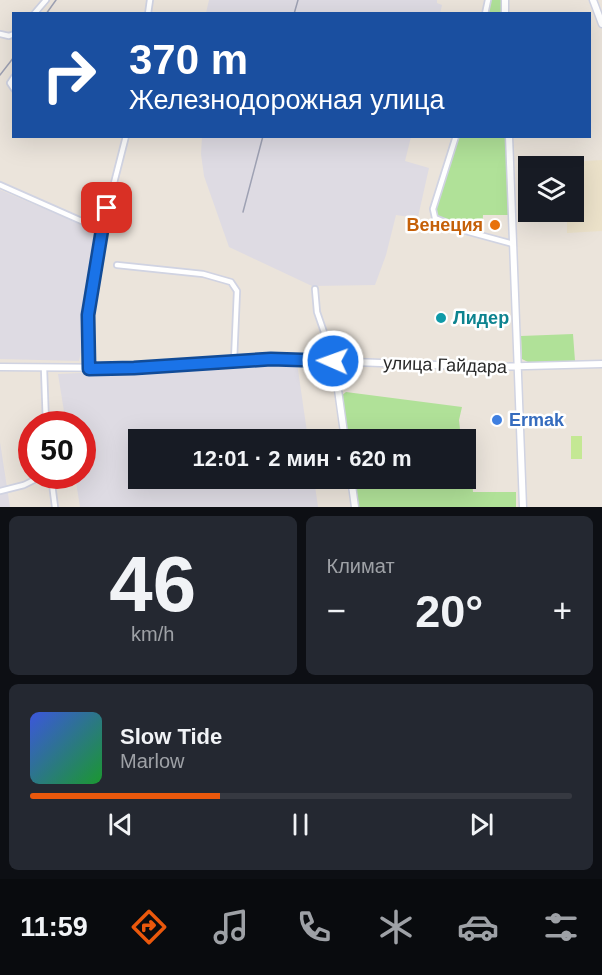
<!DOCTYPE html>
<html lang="ru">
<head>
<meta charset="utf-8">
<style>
  :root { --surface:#171b24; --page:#242831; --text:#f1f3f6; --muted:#9ea1a6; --line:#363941; --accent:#ea580c }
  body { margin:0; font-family:Helvetica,sans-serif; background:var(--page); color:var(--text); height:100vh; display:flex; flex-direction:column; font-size:22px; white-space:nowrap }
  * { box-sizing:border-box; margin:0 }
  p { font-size:20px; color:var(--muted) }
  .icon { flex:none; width:33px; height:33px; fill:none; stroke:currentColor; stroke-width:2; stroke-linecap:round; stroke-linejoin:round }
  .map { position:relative; height:507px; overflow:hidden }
  .sheet { display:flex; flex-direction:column; gap:9px; padding:9px; background:#0d0f14; flex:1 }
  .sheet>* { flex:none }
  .hud { position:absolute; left:12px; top:12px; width:579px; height:126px; border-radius:0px; box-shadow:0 6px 24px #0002; background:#1a4fa0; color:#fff; overflow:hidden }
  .buttons { position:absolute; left:518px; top:156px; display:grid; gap:12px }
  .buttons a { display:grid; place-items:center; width:66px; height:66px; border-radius:0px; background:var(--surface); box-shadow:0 6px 24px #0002; font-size:30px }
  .speed { position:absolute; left:18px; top:411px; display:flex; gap:12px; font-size:30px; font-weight:700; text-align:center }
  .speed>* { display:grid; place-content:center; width:78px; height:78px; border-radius:50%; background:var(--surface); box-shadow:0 6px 24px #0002; line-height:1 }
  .speed .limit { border:9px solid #d22; background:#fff; color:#111 }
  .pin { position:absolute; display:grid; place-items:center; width:51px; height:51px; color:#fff; margin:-26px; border-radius:12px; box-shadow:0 3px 9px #0006 }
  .me { position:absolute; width:66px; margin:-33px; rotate:272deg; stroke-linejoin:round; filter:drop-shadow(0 0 4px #0008) }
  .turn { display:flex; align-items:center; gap:21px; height:126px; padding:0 18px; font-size:27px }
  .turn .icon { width:78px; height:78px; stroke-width:2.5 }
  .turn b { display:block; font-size:42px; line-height:51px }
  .big { font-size:45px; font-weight:600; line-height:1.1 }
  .sheet .card { flex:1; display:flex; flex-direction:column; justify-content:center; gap:9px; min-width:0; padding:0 21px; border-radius:9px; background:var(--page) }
  .sheet .dial { align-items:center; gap:0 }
  .dial b { font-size:78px; line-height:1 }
  .song { display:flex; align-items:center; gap:18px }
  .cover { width:72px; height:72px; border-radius:9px; background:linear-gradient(135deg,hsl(230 70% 55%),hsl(130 70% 35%)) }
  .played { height:6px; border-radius:3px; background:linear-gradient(90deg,var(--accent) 35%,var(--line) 35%) }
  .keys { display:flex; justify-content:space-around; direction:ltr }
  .heat { display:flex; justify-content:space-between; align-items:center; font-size:33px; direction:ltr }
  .sheet .tiles { flex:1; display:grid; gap:9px; grid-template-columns:1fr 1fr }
  .card:last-child { grid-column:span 2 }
  .trip { position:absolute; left:128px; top:429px; width:348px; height:60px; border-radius:0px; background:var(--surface); box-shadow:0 6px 24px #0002; font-weight:600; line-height:60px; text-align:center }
  .menu { display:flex; height:96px; justify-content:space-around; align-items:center; background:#090b0e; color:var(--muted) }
  .menu .icon { width:42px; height:42px }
  .menu .on { color:var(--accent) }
  .menu b { font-size:27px; color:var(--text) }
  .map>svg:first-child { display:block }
  .industrial { fill:#dedbe3 }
  .education { fill:#ece2ca }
  .green { fill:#b0e198 }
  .pitch { fill:#c4e894 }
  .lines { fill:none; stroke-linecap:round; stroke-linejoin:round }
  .street-casing { stroke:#d0d3e2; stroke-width:8 }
  .secondary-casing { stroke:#d0d3e2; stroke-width:9 }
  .street { stroke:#fff; stroke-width:4.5 }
  .secondary { stroke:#fff; stroke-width:6 }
  .rail { stroke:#9ea1b3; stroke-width:1.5 }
  .route-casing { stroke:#114b97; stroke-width:15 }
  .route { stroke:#1a73e8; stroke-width:10 }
  .food-dot { fill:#e8710a; stroke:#fff; stroke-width:2 }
  .culture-dot { fill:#0f9aa8; stroke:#fff; stroke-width:2 }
  .shop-dot { fill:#3f7fe0; stroke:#fff; stroke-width:2 }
  .labels { text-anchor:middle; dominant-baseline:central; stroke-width:5; stroke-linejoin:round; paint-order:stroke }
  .food-label { font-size:18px; font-weight:bold; fill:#c56008; stroke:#fff; text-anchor:end }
  .culture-label { font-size:18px; font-weight:bold; fill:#0d838f; stroke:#fff; text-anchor:start }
  .street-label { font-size:18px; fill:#292929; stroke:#fff }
  .shop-label { font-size:18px; font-weight:bold; fill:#366cbe; stroke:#fff; text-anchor:start }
</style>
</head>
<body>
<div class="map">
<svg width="602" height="507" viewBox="0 0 602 507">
  <rect width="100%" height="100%" fill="#ebe4db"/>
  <path class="industrial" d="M209,0h228v3l5,2 -2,9 -234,-1z
    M202,137h209l-6,24 24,7 -11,49 -1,1 -21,-3 -10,40 -11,30 -63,1 -83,-39 -25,-71 -3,-22z
    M0,190l106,45 -27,126 -79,-2z
    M297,363l11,76 -170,1v38l176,1 4,28h-238l-5,-31h7v-52h-16l-8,-50z
    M0,442l10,65h-10z"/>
  <path class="education" d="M602,160v71l-35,2v-16l-9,1v-6h15v-46h-4v-4z"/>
  <path class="green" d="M491,0h10l1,13h-14z
    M458,137h48l2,78h-25l-1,19 -43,-14 -4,-8z
    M573,334l2,27 -43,3 -10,-5 -1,-23z
    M346,392l116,15 -3,13 2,19h-113l-7,-43z
    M465,448h5l3,44h43v15h-157l-4,-28 110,-1z"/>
  <path class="pitch" d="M571,436h11v23h-11z"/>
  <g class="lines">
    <defs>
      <path id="street" d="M34,14l12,-14
        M148,14l2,-14
        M485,14l3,-14
        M0,34l9,2 5,-2
        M14,77l-4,6 4,6
        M456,136l-23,73 2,9 34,14 44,12
        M0,185l102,45
        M117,265l86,9 28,8 6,9 -3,70
        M315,289l2,23 17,49
        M44,368l2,56
        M89,369l-1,-54 14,-85 24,-94
        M328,440l17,-5
        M51,476l4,31
        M0,491l24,-6 18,-9"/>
      <path id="secondary" d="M505,0v14
        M593,0l9,24
        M509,136l14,371
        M334,361l11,79
        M0,367l134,1 137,-9 220,8 111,-3
        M351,478l4,29"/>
    </defs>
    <use href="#street" class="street-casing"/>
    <use href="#secondary" class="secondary-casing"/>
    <use href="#street" class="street"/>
    <use href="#secondary" class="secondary"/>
    <path class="rail" d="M46,14l10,-14
      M294,14l4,-14
      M0,75l14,-18
      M243,212l20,-76"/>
  </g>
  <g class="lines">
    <defs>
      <path id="route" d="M107,208l-5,22 -14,85 1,54 45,-1 137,-9 62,2"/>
    </defs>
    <use href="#route" class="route-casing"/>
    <use href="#route" class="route"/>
  </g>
  <circle class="food-dot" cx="495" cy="225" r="6"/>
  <circle class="culture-dot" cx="441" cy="318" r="6"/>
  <circle class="shop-dot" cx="497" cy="420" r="6"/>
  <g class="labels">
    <g class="food-label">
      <text x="483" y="225">Венеция</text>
    </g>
    <g class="culture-label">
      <text x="453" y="318">Лидер</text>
    </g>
    <g class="street-label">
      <text transform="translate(445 365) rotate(2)">улица Гайдара</text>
    </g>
    <g class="shop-label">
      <text x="509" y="420">Ermak</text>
    </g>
  </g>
</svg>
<div class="buttons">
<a><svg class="icon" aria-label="layers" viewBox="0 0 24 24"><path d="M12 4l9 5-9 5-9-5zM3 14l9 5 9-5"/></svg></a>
</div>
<div class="speed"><div class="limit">50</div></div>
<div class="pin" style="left:107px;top:208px;background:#d93025"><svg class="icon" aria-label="arrive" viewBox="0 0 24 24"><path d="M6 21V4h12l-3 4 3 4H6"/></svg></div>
<svg class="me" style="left:333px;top:361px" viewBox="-20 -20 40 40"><circle r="17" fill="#1a73e8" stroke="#fff" stroke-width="3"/><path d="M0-11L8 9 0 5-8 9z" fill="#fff"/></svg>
<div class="trip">12:01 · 2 мин · 620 m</div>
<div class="hud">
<div class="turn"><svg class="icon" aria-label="right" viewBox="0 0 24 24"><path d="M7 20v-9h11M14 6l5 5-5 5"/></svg><div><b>370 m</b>Железнодорожная улица</div></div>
</div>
</div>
<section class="sheet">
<div class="tiles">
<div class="card dial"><b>46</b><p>km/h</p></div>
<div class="card"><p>Климат</p>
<div class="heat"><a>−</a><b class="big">20°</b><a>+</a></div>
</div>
<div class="card">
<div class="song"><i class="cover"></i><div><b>Slow Tide</b><p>Marlow</p></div></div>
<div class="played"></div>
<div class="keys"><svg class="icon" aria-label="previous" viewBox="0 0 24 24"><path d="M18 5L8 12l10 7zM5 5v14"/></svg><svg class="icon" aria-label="pause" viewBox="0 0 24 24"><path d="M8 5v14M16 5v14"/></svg><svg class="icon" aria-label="next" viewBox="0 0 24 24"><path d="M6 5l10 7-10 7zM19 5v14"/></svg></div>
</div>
</div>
</section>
<nav class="menu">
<b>11:59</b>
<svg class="icon on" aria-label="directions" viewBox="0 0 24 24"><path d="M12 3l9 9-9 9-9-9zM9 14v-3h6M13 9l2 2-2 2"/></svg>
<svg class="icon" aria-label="music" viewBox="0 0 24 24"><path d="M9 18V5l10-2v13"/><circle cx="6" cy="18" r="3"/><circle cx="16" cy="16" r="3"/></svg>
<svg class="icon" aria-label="phone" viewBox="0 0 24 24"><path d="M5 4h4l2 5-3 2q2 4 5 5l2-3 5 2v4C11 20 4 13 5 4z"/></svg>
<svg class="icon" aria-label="climate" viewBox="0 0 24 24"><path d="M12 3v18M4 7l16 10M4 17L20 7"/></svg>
<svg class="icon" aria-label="car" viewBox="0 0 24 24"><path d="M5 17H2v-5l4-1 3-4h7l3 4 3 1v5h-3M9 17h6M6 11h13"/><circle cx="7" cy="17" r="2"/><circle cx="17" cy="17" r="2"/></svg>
<svg class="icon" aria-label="filters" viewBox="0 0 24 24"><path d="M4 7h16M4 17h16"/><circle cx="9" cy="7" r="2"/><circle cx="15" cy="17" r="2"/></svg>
</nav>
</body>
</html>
